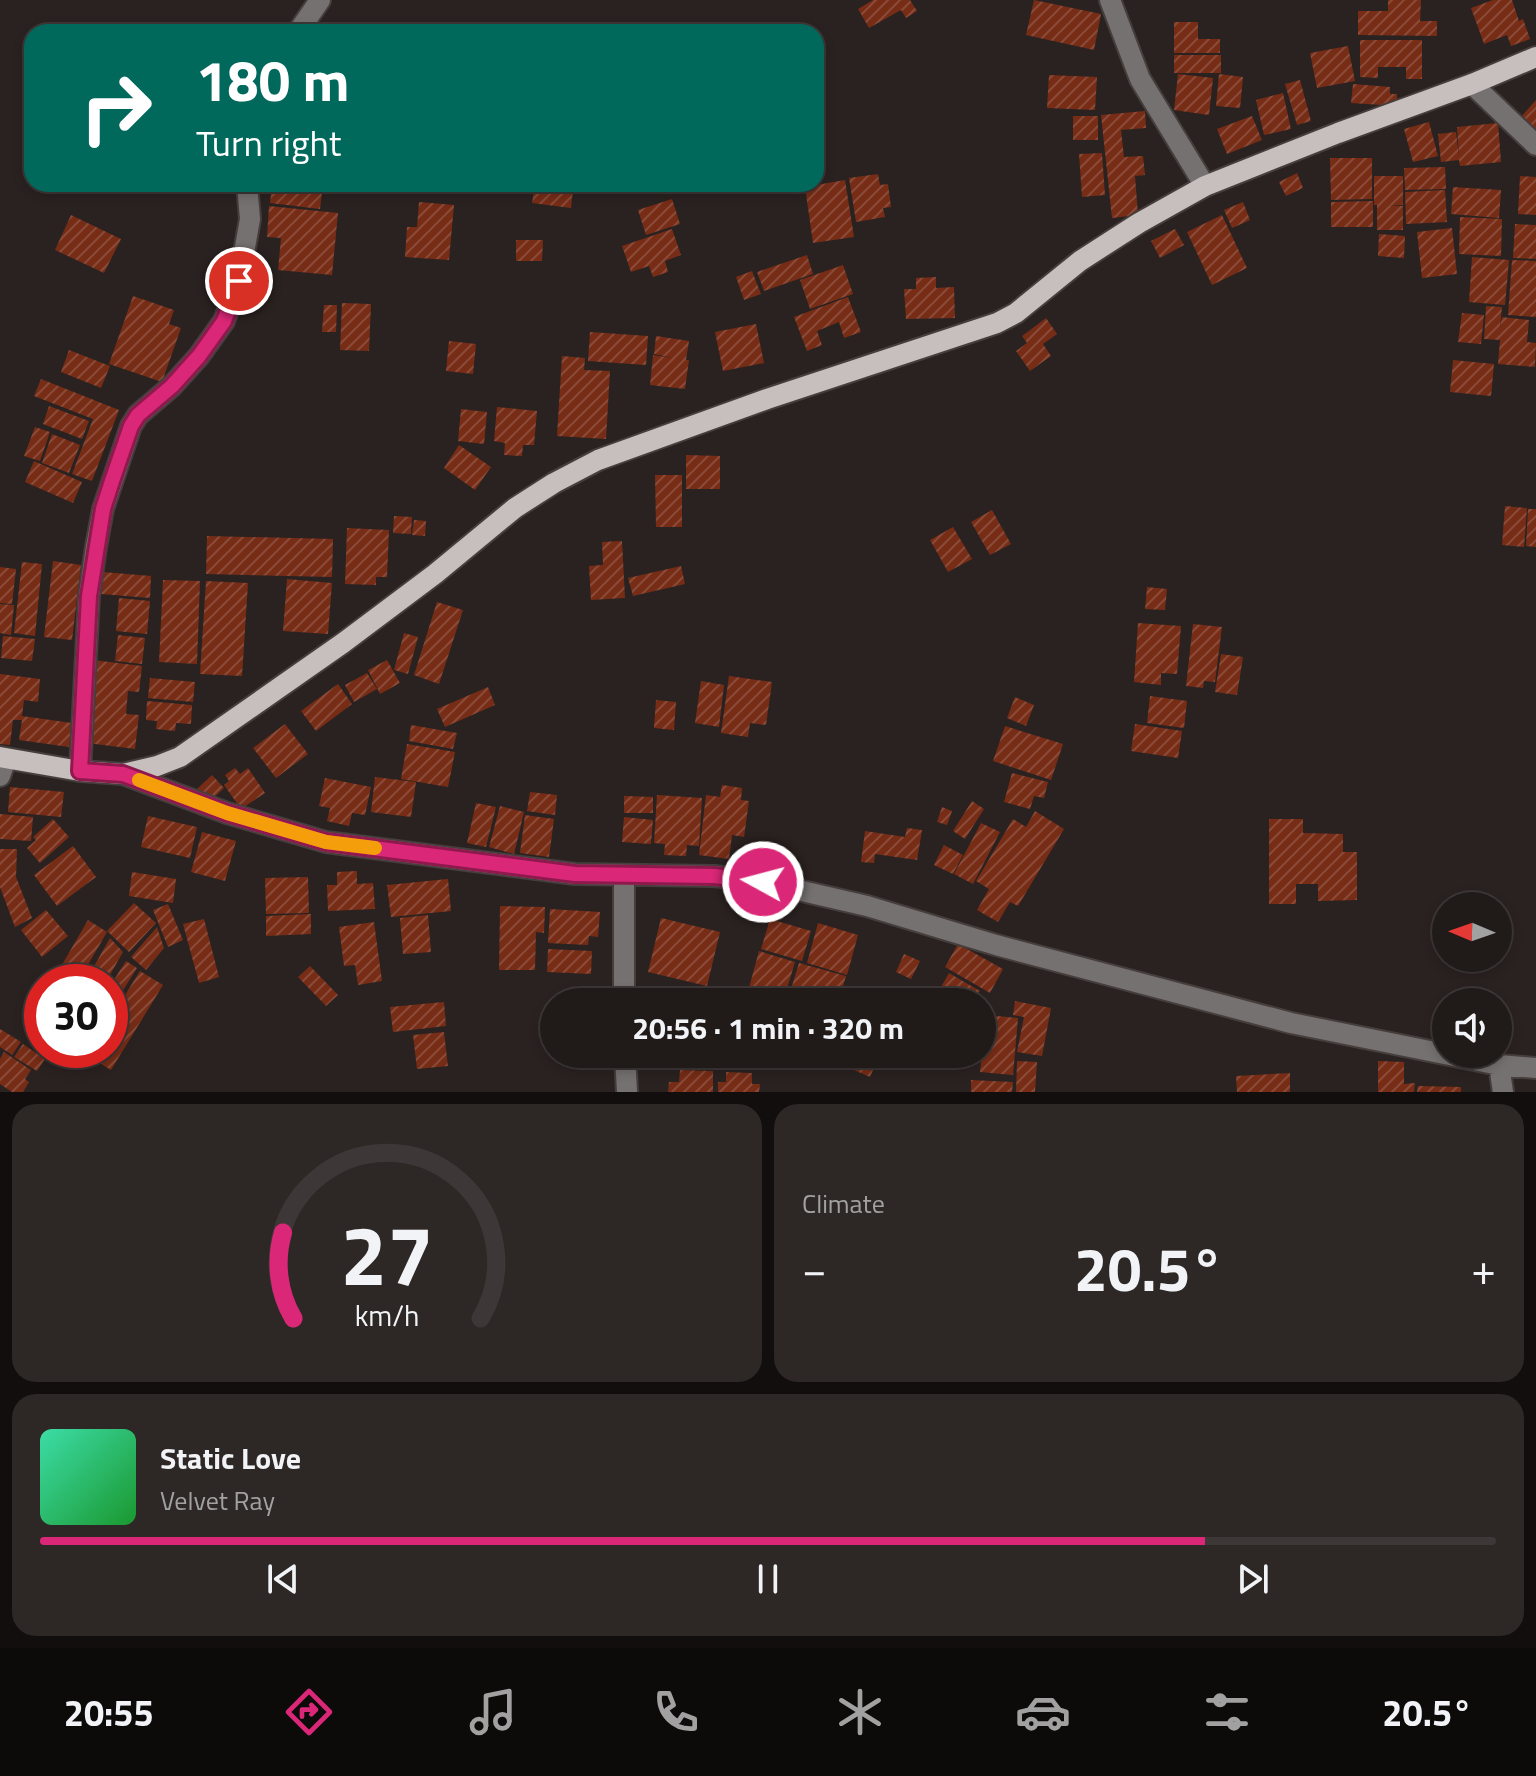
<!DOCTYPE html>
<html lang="en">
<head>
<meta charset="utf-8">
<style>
  :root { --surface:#201a18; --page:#2d2725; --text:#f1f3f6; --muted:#a2a1a2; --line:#3d3837; --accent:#db2777 }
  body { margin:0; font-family:"Titillium Web",sans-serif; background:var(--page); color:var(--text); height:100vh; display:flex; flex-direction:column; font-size:30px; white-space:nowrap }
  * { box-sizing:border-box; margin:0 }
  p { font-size:26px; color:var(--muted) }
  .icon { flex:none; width:44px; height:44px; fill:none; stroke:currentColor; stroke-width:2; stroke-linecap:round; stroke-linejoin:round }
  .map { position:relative; height:1092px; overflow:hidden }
  .drawer { display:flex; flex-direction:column; gap:12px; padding:12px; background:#120e0d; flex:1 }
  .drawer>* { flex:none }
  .hud { position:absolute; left:24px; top:24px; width:800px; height:168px; border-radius:24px; box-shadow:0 4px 12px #0003,0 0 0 2px var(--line); background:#00695c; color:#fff; overflow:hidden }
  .needle { width:52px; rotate:272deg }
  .tools { position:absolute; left:1432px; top:892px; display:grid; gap:16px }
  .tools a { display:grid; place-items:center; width:80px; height:80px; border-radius:50%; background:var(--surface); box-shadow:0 4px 12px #0003,0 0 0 2px var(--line); font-size:40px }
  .speed { position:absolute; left:24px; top:964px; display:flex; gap:16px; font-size:40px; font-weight:700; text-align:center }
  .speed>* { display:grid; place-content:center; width:104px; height:104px; border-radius:50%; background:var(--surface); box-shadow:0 4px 12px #0003,0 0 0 2px var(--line); line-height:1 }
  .speed .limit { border:12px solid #d22; background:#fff; color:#111 }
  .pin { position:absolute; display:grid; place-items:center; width:68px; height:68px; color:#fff; margin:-34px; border:4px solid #fff; border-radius:50%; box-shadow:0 2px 8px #0007 }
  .me { position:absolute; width:88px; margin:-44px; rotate:277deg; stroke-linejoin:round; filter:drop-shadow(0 0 6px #0008) }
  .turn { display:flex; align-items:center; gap:28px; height:168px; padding:0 40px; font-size:36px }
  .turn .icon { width:104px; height:104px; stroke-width:2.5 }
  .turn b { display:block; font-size:56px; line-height:68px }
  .big { font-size:60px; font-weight:700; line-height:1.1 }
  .drawer .tile { flex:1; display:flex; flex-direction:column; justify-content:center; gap:12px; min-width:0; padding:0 28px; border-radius:24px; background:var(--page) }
  .drawer .dial { align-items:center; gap:0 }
  .dial svg { height:208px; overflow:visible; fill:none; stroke:var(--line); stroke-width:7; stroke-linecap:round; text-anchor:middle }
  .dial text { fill:var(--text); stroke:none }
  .song { display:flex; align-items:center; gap:24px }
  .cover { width:96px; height:96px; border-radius:12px; background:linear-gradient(135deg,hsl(160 70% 55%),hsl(130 70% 35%)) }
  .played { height:8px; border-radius:4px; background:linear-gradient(90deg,var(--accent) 80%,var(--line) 80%) }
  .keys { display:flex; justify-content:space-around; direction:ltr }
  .heat { display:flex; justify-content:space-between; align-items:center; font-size:44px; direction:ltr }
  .drawer .tiles { flex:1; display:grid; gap:12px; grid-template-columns:1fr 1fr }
  .tile:last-child { grid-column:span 2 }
  .trip { position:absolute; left:540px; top:988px; width:456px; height:80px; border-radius:40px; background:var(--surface); box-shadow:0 4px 12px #0003,0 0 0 2px var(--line); font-weight:700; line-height:80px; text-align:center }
  .menu { display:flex; height:128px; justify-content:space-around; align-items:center; background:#0d0a0a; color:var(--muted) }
  .menu .icon { width:56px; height:56px }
  .menu .on { color:var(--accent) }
  .menu b { font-size:36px; color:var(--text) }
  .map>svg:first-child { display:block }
  .building { fill:url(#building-hatch) }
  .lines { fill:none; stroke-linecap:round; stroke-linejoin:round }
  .minor-casing { stroke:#453e3c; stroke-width:24 }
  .major-casing { stroke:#453e3c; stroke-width:24 }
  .minor { stroke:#757170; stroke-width:20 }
  .major { stroke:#c7bfbd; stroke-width:20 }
  .route-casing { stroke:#8e194d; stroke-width:20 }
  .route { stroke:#db2777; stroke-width:14 }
  .slow { stroke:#f59e0b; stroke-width:14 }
</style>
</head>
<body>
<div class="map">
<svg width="1536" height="1092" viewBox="0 0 1536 1092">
  <defs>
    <pattern id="building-hatch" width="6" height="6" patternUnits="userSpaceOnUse" patternTransform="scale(2)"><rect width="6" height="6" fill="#772c16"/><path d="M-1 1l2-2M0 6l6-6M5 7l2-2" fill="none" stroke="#8a4b38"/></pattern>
  </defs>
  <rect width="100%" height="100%" fill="#2a2220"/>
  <path class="building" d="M873,0h37l7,11 -11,7 -5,-8 -32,18 -11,-19z
    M1034,0l67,14 -7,36 -68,-15z
    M1388,0h33l-1,21h17v15l-79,-1v-24h30z
    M1493,0h19l7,21 4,-2 7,20 -19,7 -4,-11 -23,9 -13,-36z
    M1174,22h24v17h22v14h-46z
    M1360,40h62v39h-16v-12h-28v11l-18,-1z
    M1348,46l7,35 -38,7 -7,-35z
    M1174,55h47v18h-47z
    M1178,74l35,4 -4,37 -35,-5z
    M1219,74l24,3 -3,31 -24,-2z
    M1049,75l48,2 -2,33 -48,-2z
    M1300,80l11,41 -14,4 -12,-41z
    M1353,84l37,3v7h7v12l-46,-3z
    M1283,93l8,36 -27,6 -8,-35z
    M1536,100v31l-15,-14z
    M1145,111l1,17 -25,2 3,27 19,-1 2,19 -10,1 3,39 -26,3 -11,-103z
    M1073,116h25v24h-25z
    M1252,116l10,24 -35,14 -10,-25z
    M1429,122l9,34 -25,6 -9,-33z
    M1498,123l3,39 -41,4 -1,-6 -18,2 -3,-28 18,-2 3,25 -2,-30z
    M1102,153l3,42 -23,2 -3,-43z
    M1330,158h42v41l-41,1z
    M1445,167l1,22 -41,1 -1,-22z
    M1297,173l6,15 -17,8 -7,-14z
    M878,174l2,11 8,-1 3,23 -8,1 2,9 -29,5 -7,-44z
    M1374,176h29v29h-15l15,1v24h-26v-25h-3z
    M1520,176l16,1v38l-18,-1z
    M845,180l9,57 -41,6 -8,-56z
    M272,184h51l-3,25 -50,-6z
    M535,185l38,5 -2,18 -39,-5z
    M1453,187l48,3 -2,28 -48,-4z
    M1445,190l2,32 -41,2 -1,-32z
    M672,199l8,25 -34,11 -8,-25z
    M1373,201v26h-42v-25z
    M419,202l35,3 -5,55 -44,-3 2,-30h10z
    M1243,202l7,18 -18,8 -8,-18z
    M269,206l69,7 -6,62 -54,-5 3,-32 -14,-1z
    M71,215l50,24 -17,34 -49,-23z
    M1222,215l25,53 -35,17 -25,-53z
    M1460,217l42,2 -1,37 -42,-2z
    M1515,224l21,1v34l-23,-1z
    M1452,228l5,46 -35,4 -5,-46z
    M672,229l9,26 -16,6 3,11 -15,5 -4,-11 -18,6 -9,-26z
    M1175,229l9,16 -24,13 -9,-17z
    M1379,234l26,2 -1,22 -26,-2z
    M516,240h27l-1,21h-26z
    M807,255l6,19 -49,17 -7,-19z
    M1472,257l37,3 -4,45 -36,-3z
    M1512,260l24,1v56l-28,-2z
    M843,265l10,29 -43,15 -10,-29z
    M752,271l9,23 -17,6 -8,-23z
    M936,277v11l18,-1 1,31 -49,1 -2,-30h12v-11z
    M133,296l41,14 -5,14 12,4 -19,54 -53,-18z
    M848,297l13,35 -17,6 -5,-16 -22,9 5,14 -15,6 -13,-34z
    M342,303l29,1 -2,47 -29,-1z
    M324,305h13l-1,27h-14z
    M1486,306l16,1 -2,21 2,-11 27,3 -2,22 9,1 -1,24 -37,-3 2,-24 -16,-1z
    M1462,313l22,2 -3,29 -23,-2z
    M1046,318l11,16 -14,10 8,12 -21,15 -14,-20 11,-8 -5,-7z
    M756,324l8,39 -41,8 -8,-39z
    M590,332l58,4 -2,29 -58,-4z
    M656,336l33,5 -3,19h3l-4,29 -35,-4 3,-30 20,3 -19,-4z
    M449,341l27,3 -3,30 -27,-3z
    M69,350l41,16 -9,22 -40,-16z
    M562,356l23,2 -1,12 26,1 -4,68 -49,-3z
    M1453,360l41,4 -3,32 -41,-4z
    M41,379l78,31 -27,71 -20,-7 21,-55 -59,-23z
    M49,406l40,15 -7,18 -39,-15z
    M497,407l40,4 -3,34h-11l-1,11 -18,-1 1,-12 -11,-2z
    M461,409l26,3 -3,32 -26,-3z
    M35,427l15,5 -10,29 -16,-5z
    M52,434l28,11 -11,28 -27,-10z
    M459,445l32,22 -16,23 -31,-22z
    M686,455l34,1v33h-34z
    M34,461l48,21 -9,21 -48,-21z
    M655,475h27v52h-26z
    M1505,506l22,2 -3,39 -22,-2z
    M1528,509h8v38l-10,-1z
    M992,510l19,34 -21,11 -19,-33z
    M394,516l18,1 -1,17 -18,-1z
    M414,520l12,1 -1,15 -13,-1z
    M953,527l19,32 -24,13 -18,-32z
    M347,528l42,2 -2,47h-11v8l-31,-1z
    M207,536l126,3 -1,38 -126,-3z
    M622,541l3,57 -34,2 -2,-34 14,-1 -1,-23z
    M53,561l28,4 -9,75 -28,-3z
    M22,562l20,2 -7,72 -21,-3z
    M681,566l4,18 -52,12 -5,-18z
    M0,567l16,2 -4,35 -12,-1z
    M103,572l48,4 -1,22 -49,-4z
    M287,579l45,4 -4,51 -45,-3z
    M163,580l37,1 -3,83 -38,-2z
    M206,581l42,2 -6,93 -42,-2z
    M1147,587l20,2 -2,21 -20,-1z
    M119,598l31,3 -3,33 -31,-3z
    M437,602l26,8 -24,74 -25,-9z
    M0,604l14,1 -3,30 -11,-2z
    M1138,623l43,3 -4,48 -16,-1v12l-27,-3z
    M1193,624l29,3 -7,55 -11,-1 -1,7 -17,-2z
    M404,633l14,4 -10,37 -14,-4z
    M118,635l27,3 -3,26 -27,-3z
    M3,636l32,3 -3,22 -31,-3z
    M1221,654l22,3 -6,38 -22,-3z
    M93,660l49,6 -3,26 -11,-1 -2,23 13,1 -4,34 -48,-6z
    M387,660l13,23 -20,11 -12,-24z
    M367,673l10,16 -23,13 -9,-17z
    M0,674l40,5 -2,23 -14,-2 -2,16 50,7 -3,24 -50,-7 3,-20h-9l-3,25 -10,-1z
    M729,676l43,6 -6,43 -16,-2 -2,14 -27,-4z
    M150,678l45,4 -2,20 -45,-4z
    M701,681l23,4 -5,42 -24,-4z
    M338,684l14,20 -36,27 -15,-20z
    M488,687l7,18 -50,22 -8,-18z
    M1150,696l37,5 -3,27 -37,-5z
    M1015,697l19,8 -8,21 -19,-8z
    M656,700l20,2 -2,28 -20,-2z
    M147,701l45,4 -1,19 -15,-1 -1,8 -19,-2 1,-8 -11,-1z
    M285,724l23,30 -32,24 -23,-30z
    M1135,724l47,7 -4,27 -47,-7z
    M411,725l46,8 -4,16 -44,-8z
    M1005,726l58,18 -12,36 -58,-19z
    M407,744l48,8 -7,35 -47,-8z
    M235,768l5,6 8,-6 17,25 -24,16 -17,-24 5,-4 -4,-6z
    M1012,773l36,9 -4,16 -10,-2 -4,13 -26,-7z
    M212,775l12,13 -15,14 -12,-13z
    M375,777l41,5 -5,35 -40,-5z
    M325,778l46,9 -6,28 -13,-2 -3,13 -22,-5 3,-13 -11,-2z
    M722,785l20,3 -1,12 8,1 -5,36 -12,-2 -3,24 -30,-4 7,-60 14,2z
    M10,787l54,5 -3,25 -53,-5z
    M530,792l27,3 -2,20 -28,-4z
    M657,795l45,3 -3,48 -12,-1 -1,11 -22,-1 1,-11 -11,-1z
    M624,796l29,1v16h-29z
    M972,801l12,8 -19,30 -12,-8z
    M476,803l20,4 -10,40 -19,-4z
    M500,806l24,6 -10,42 -25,-7z
    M942,807l10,4 -5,14 -10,-3z
    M1035,811l29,18 -46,77 -8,-4 -12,20 -21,-12 12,-21 -13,-8 37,-62 13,8z
    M0,814l33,3 -2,24 -31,-2z
    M525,815l29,4 -5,38 -29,-4z
    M148,816l49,11 -7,31 -49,-11z
    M624,817l29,3 -2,24 -29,-2z
    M53,819l16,18 -29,26 -13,-15 9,-8 -3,-3z
    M1269,819h34v14l40,1v18h14v48l-39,1v-17h-22v20h-27z
    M981,823l19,9 -27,52 -19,-10z
    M907,828l15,2 -5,30 -42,-6 -1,9 -13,-1 4,-31 40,6z
    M202,832l34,9 -11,40 -34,-9z
    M944,845l19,10 -10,19 -19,-9z
    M73,846l23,31 -39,29 -23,-31z
    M0,849h17l-1,28 16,41 -17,9 -15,-40z
    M357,871v13l16,-1 2,26 -47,2 -1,-26h10v-13z
    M132,872l44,7 -3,24 -44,-7z
    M308,877l1,36 -43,1 -1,-36z
    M448,879l3,32 -60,6 -4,-32z
    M134,903l22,20 -27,29 -22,-21z
    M168,904l15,36 -15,7 -15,-37z
    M500,906l45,1 -1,26 -8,-1 -1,38h-36z
    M550,909l50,3 -2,25 -9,-1 -1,9 -40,-2z
    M46,910l22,26 -26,21 -21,-27z
    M311,914v20l-45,2v-20z
    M428,915l3,37 -28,2 -3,-36z
    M661,918l59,14 -13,54 -59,-14z
    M204,919l15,58 -20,6 -16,-59z
    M770,919l41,12 -9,30 -41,-12z
    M88,920l19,12 -29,50h-26z
    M374,922l8,59 -24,4 -3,-20 -11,1 -5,-39z
    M818,923l40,12 -11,40 -40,-12z
    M157,927l7,21 -18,22 -15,-13z
    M110,938l13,14 -17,30h-21z
    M958,944l45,25 -13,24 -45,-26z
    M548,949l44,2 -1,23 -44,-2z
    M759,951l36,11 -12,40h-11l-25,-7z
    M904,954l16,7 -9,18 -15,-7z
    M126,961l11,7 -27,43v-25z
    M799,963l47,13 -5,17 -19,-5 -2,9 -29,-8z
    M310,966l28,29 -12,11 -28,-29z
    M140,971l23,14 -52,85 -23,-14 4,-6h18v-31z
    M949,973l31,18 -7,11h-27l-10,-6z
    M694,988l20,2 -1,12h-21z
    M849,995l16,7h-19z
    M42,999v22l-9,-6z
    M1015,1001l36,7 -9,48 -25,-4 7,-35 -11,-2z
    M444,1002l2,24 -53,6 -3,-25z
    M986,1015l32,3 -5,57 -33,-3z
    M0,1029l21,13 -9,13 -12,-8z
    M444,1032l4,34 -31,3 -4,-34z
    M23,1044l22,15 -8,12 -23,-14z
    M4,1052l27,18 -6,9 4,3 -6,10h-11l-12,-8v-25z
    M817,1054h63l-10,23z
    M1017,1061l20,1 -2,30h-19z
    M1378,1061l26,1v22l11,-1 -1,9h-36z
    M680,1070l33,1v21h-45l1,-10h10z
    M726,1072l26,1v11h8l-1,8h-41v-10h8z
    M1290,1073v19h-53l-1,-16z
    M971,1080l42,2 -1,10h-41z
    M1418,1086l43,1v5h-44z"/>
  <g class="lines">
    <defs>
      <path id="minor" d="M1110,0l30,79 65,107
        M298,32l22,-32
        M1472,84l64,61
        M80,771l9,-175 7,-49 7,-38 28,-83 7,-11 34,-29 27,-30 25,-35 15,-40 11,-62 -3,-35
        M123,774l104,39 99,29 249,32 139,2 49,6 104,24 129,39 295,78 208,42 37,3
        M0,776l6,-17
        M624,875v127
        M625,1054l2,38
        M1499,1065l4,27"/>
      <path id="major" d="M0,757l80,14 43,3 34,-8 23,-9 163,-114 92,-69 80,-66 39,-25 44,-23 169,-61 230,-76 19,-10 64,-52 59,-38 66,-37 133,-53 134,-49 64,-27"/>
    </defs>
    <use href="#minor" class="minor-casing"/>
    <use href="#major" class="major-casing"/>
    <use href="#minor" class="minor"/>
    <use href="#major" class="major"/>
  </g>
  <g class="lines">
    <defs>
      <path id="route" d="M239,281l-15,40 -25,35 -27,30 -34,29 -7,11 -19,55 -9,28 -14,87 -9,175 43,3 104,39 99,29 249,32 139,2 49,6"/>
    </defs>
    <use href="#route" class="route-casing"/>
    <use href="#route" class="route"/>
    <path class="slow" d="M139,780l88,33 99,29 49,6"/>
  </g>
</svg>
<div class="tools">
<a><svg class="needle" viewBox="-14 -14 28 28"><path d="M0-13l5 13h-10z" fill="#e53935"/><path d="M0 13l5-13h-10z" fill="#a2a1a2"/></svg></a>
<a><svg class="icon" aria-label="sound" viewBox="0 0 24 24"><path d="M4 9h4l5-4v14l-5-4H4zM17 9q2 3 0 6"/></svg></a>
</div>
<div class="speed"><div class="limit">30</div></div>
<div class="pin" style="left:239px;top:281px;background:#d93025"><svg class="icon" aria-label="arrive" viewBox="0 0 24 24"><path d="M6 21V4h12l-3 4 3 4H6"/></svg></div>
<svg class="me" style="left:763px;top:882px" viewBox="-20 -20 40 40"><circle r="17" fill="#db2777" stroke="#fff" stroke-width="3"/><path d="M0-11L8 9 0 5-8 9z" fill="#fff"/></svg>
<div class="trip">20:56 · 1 min · 320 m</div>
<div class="hud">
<div class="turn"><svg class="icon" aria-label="right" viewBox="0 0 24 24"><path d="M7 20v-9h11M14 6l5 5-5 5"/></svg><div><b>180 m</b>Turn right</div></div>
</div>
</div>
<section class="drawer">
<div class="tiles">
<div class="tile dial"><svg viewBox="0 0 100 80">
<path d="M14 69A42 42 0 1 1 86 69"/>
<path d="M14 69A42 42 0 0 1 10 36" stroke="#db2777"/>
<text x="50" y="56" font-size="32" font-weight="700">27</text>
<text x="50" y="72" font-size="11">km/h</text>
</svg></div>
<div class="tile"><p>Climate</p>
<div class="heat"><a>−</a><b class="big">20.5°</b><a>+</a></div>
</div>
<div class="tile">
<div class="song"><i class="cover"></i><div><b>Static Love</b><p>Velvet Ray</p></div></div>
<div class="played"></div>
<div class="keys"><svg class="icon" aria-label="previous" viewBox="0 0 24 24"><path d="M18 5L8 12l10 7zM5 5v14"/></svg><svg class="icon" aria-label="pause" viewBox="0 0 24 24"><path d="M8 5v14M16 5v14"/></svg><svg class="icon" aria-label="next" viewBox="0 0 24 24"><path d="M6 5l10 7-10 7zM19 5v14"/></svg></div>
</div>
</div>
</section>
<nav class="menu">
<b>20:55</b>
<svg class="icon on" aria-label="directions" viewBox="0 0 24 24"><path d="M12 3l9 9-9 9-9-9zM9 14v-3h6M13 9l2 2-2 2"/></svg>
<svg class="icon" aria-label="music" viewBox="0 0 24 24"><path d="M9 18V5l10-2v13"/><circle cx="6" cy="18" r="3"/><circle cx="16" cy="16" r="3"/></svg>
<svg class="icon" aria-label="phone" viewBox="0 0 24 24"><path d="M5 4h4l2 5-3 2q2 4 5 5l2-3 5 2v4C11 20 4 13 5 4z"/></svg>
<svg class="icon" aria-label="climate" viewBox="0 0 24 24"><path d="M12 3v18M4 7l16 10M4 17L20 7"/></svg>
<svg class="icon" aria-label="car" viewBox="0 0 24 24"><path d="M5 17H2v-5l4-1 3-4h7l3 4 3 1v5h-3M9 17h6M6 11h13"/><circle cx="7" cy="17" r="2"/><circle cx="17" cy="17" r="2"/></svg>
<svg class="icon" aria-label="filters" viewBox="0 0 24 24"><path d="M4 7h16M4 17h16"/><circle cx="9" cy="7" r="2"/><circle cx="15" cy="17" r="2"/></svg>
<b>20.5°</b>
</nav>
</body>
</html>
